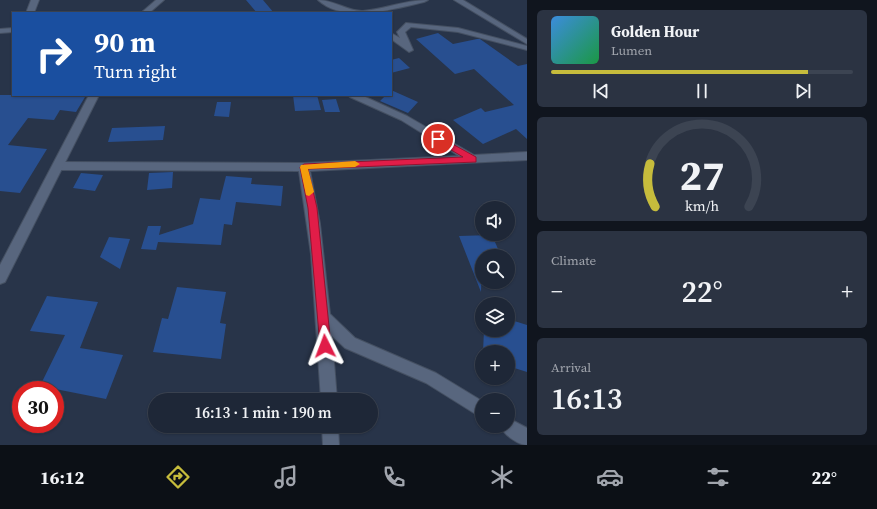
<!DOCTYPE html>
<html lang="en">
<head>
<meta charset="utf-8">
<style>
  :root { --surface:#1e2737; --page:#2b3342; --text:#f1f3f6; --muted:#a1a5ad; --line:#3c4452; --accent:#c6bc3c }
  body { margin:0; font-family:"Source Serif 4",serif; background:var(--page); color:var(--text); height:100vh; display:flex; flex-direction:column; font-size:15px; white-space:nowrap }
  * { box-sizing:border-box; margin:0 }
  p { font-size:13px; color:var(--muted) }
  .icon { flex:none; width:22px; height:22px; fill:none; stroke:currentColor; stroke-width:2; stroke-linecap:round; stroke-linejoin:round }
  .map { position:relative; flex:1; overflow:hidden }
  .side { display:flex; flex-direction:column; gap:10px; padding:10px; background:#10151e; width:350px }
  .side>* { flex:none }
  .top-card { position:absolute; left:12px; top:12px; width:380px; height:84px; border-radius:0px; box-shadow:0 1px 3px #0004,0 0 0 1px var(--line); background:#1a4fa0; color:#fff; overflow:hidden }
  .tools { position:absolute; left:475px; top:201px; display:grid; gap:8px }
  .tools a { display:grid; place-items:center; width:40px; height:40px; border-radius:50%; background:var(--surface); box-shadow:0 1px 3px #0004,0 0 0 1px var(--line); font-size:20px }
  .speed { position:absolute; left:12px; top:381px; display:flex; gap:8px; font-size:20px; font-weight:700; text-align:center }
  .speed>* { display:grid; place-content:center; width:52px; height:52px; border-radius:50%; background:var(--surface); box-shadow:0 1px 3px #0004,0 0 0 1px var(--line); line-height:1 }
  .speed .limit { border:6px solid #d22; background:#fff; color:#111 }
  .pin { position:absolute; display:grid; place-items:center; width:34px; height:34px; color:#fff; margin:-17px; border:2px solid #fff; border-radius:50%; box-shadow:0 1px 4px #0007 }
  .me { position:absolute; width:44px; margin:-22px; rotate:357deg; stroke-linejoin:round; filter:drop-shadow(0 0 3px #0008) }
  .turn { display:flex; align-items:center; gap:14px; height:84px; padding:0 16px; font-size:18px }
  .turn .icon { width:52px; height:52px; stroke-width:2.5 }
  .turn b { display:block; font-size:28px; line-height:34px }
  .big { font-size:30px; font-weight:600; line-height:1.1 }
  .side .card { flex:1; display:flex; flex-direction:column; justify-content:center; gap:6px; min-width:0; padding:0 14px; border-radius:6px; background:var(--page) }
  .side .dial { align-items:center; gap:0 }
  .dial svg { height:104px; overflow:visible; fill:none; stroke:var(--line); stroke-width:7; stroke-linecap:round; text-anchor:middle }
  .dial text { fill:var(--text); stroke:none }
  .song { display:flex; align-items:center; gap:12px }
  .cover { width:48px; height:48px; border-radius:6px; background:linear-gradient(135deg,hsl(210 70% 55%),hsl(140 70% 35%)) }
  .played { height:4px; border-radius:2px; background:linear-gradient(90deg,var(--accent) 85%,var(--line) 85%) }
  .keys { display:flex; justify-content:space-around; direction:ltr }
  .heat { display:flex; justify-content:space-between; align-items:center; font-size:22px; direction:ltr }
  .trip { position:absolute; left:148px; top:393px; width:230px; height:40px; border-radius:20px; background:var(--surface); box-shadow:0 1px 3px #0004,0 0 0 1px var(--line); font-weight:600; line-height:40px; text-align:center }
  .tab-bar { display:flex; height:64px; justify-content:space-around; align-items:center; background:#0c1016; color:var(--muted) }
  .tab-bar .icon { width:28px; height:28px }
  .tab-bar .on { color:var(--accent) }
  .tab-bar b { font-size:18px; color:var(--text) }
  main { display:flex; flex:1; min-height:0 }
  .map>svg:first-child { display:block }
  .building { fill:#284f90 }
  .lines { fill:none; stroke-linecap:round; stroke-linejoin:round }
  .minor-casing { stroke:#455062; stroke-width:2 }
  .tertiary-casing { stroke:#455062; stroke-width:2 }
  .minor { fill:#58667e; fill-rule:evenodd }
  .tertiary { fill:#58667e; fill-rule:evenodd }
  .route { fill:#e11d48; stroke:#92132f }
  .slow { fill:#f59e0b }
</style>
</head>
<body>
<main>
<div class="map">
<svg width="527" height="445" viewBox="0 0 527 445">
  <rect width="100%" height="100%" fill="#283449"/>
  <path class="building" d="M246,0h17l11,13h-17z
    M438,33l15,11 24,-5h3l38,27 9,-2v75l-11,-10 -33,15 -30,-24 28,-12 4,4 29,-7 -40,-36 -19,5 -39,-35z
    M399,58l11,10 -19,5v-13z
    M391,90l27,12 -10,11 -28,-12 6,-6h5z
    M0,95h62l23,2 -9,15 -16,-2 -6,10 -26,-2 -20,27 39,4 -27,44 -20,-2z
    M293,95h24l4,15 -26,1z
    M336,99l4,13h-15l-3,-12z
    M217,102h14l-2,15 -15,-1z
    M165,126l-2,14 -55,2 4,-14z
    M173,172l-1,16 -25,2 2,-17z
    M81,173l22,2 -8,16 -22,-3z
    M226,176l26,2 -1,6 32,2 -2,20 -45,-4 -4,23 -8,-1 -3,21 -63,-3 -2,8 -15,-1 7,-23h13l-2,9 34,-11 7,-26 20,2z
    M492,235l9,21h-19l-1,36 -22,-56z
    M109,237l21,2 -10,30 -20,-12z
    M177,287l49,5 -6,31 6,1 -5,35 -68,-7 9,-34 6,1z
    M47,296l51,6 -18,46 43,7 -17,44 -66,-13 25,-51 -35,-4z
    M508,319l19,6v47l-19,-6v-14h-25l1,-22h24z"/>
  <g class="lines">
    <defs>
      <path id="minor" d="M31,0h8l-5,13h-8z
        M318,0c16,0 31,12 45,11 22,-2 42,-11 65,-11l-4,2c-30,7 -80,22 -106,-2z
        M454,0h9l64,39v5z
        M406,23l52,5 69,18v4l-69,-18 -47,-5 -6,5 8,18 -4,2 -18,-13v-6l9,5 -3,-6z
        M13,28v4l-13,1v-4z
        M348,95h13l46,21 67,39 53,-3v8l-217,11 10,53 10,90 25,24 81,35 46,28v17l-56,-35 -81,-35 -13,-12 5,64h-16l-10,-146 -12,-83 -241,-1 -4,-1 -1,-3 1,-3 4,-1 246,1 155,-7 -58,-36 -51,-23z
        M508,418l19,10v17c-9,0 -24,-11 -27,-19h8z
        M322,426h16l1,19h-16z"/>
      <path id="tertiary" d="M156,0h8l-15,13h-8z
        M89,95h10l-94,187 -5,2v-19z"/>
    </defs>
    <use href="#minor" class="minor-casing"/>
    <use href="#tertiary" class="tertiary-casing"/>
    <use href="#minor" class="minor"/>
    <use href="#tertiary" class="tertiary"/>
  </g>
  <path class="route" d="M438,136l38,21v5l-168,7 9,39 14,138 -2,4 -4,1 -4,-1 -1,-4 -12,-138 -8,-41 4,-3 159,-7 -27,-16v-4z"/>
  <path class="slow" d="M355,161l5,3 -5,3 -47,2 6,23 -5,4 -3,-1 -6,-28 1,-2z"/>
</svg>
<div class="tools">
<a><svg class="icon" aria-label="sound" viewBox="0 0 24 24"><path d="M4 9h4l5-4v14l-5-4H4zM17 9q2 3 0 6"/></svg></a>
<a><svg class="icon" aria-label="search" viewBox="0 0 24 24"><circle cx="10" cy="10" r="6"/><path d="M15 15l6 6"/></svg></a>
<a><svg class="icon" aria-label="layers" viewBox="0 0 24 24"><path d="M12 4l9 5-9 5-9-5zM3 14l9 5 9-5"/></svg></a>
<a>+</a>
<a>−</a>
</div>
<div class="speed"><div class="limit">30</div></div>
<div class="pin" style="left:438px;top:139px;background:#d93025"><svg class="icon" aria-label="arrive" viewBox="0 0 24 24"><path d="M6 21V4h12l-3 4 3 4H6"/></svg></div>
<svg class="me" style="left:325px;top:346px" viewBox="-20 -20 40 40"><path d="M0-17L14 15 0 8-14 15z" fill="#e11d48" stroke="#fff" stroke-width="4"/></svg>
<div class="trip">16:13 · 1 min · 190 m</div>
<div class="top-card">
<div class="turn"><svg class="icon" aria-label="right" viewBox="0 0 24 24"><path d="M7 20v-9h11M14 6l5 5-5 5"/></svg><div><b>90 m</b>Turn right</div></div>
</div>
</div>
<section class="side">
<div class="card">
<div class="song"><i class="cover"></i><div><b>Golden Hour</b><p>Lumen</p></div></div>
<div class="played"></div>
<div class="keys"><svg class="icon" aria-label="previous" viewBox="0 0 24 24"><path d="M18 5L8 12l10 7zM5 5v14"/></svg><svg class="icon" aria-label="pause" viewBox="0 0 24 24"><path d="M8 5v14M16 5v14"/></svg><svg class="icon" aria-label="next" viewBox="0 0 24 24"><path d="M6 5l10 7-10 7zM19 5v14"/></svg></div>
</div>
<div class="card dial"><svg viewBox="0 0 100 80">
<path d="M14 69A42 42 0 1 1 86 69"/>
<path d="M14 69A42 42 0 0 1 10 36" stroke="#c6bc3c"/>
<text x="50" y="56" font-size="32" font-weight="700">27</text>
<text x="50" y="72" font-size="11">km/h</text>
</svg></div>
<div class="card"><p>Climate</p>
<div class="heat"><a>−</a><b class="big">22°</b><a>+</a></div>
</div>
<div class="card"><p>Arrival</p><b class="big">16:13</b></div>
</section>
</main>
<nav class="tab-bar">
<b>16:12</b>
<svg class="icon on" aria-label="directions" viewBox="0 0 24 24"><path d="M12 3l9 9-9 9-9-9zM9 14v-3h6M13 9l2 2-2 2"/></svg>
<svg class="icon" aria-label="music" viewBox="0 0 24 24"><path d="M9 18V5l10-2v13"/><circle cx="6" cy="18" r="3"/><circle cx="16" cy="16" r="3"/></svg>
<svg class="icon" aria-label="phone" viewBox="0 0 24 24"><path d="M5 4h4l2 5-3 2q2 4 5 5l2-3 5 2v4C11 20 4 13 5 4z"/></svg>
<svg class="icon" aria-label="climate" viewBox="0 0 24 24"><path d="M12 3v18M4 7l16 10M4 17L20 7"/></svg>
<svg class="icon" aria-label="car" viewBox="0 0 24 24"><path d="M5 17H2v-5l4-1 3-4h7l3 4 3 1v5h-3M9 17h6M6 11h13"/><circle cx="7" cy="17" r="2"/><circle cx="17" cy="17" r="2"/></svg>
<svg class="icon" aria-label="filters" viewBox="0 0 24 24"><path d="M4 7h16M4 17h16"/><circle cx="9" cy="7" r="2"/><circle cx="15" cy="17" r="2"/></svg>
<b>22°</b>
</nav>
</body>
</html>
